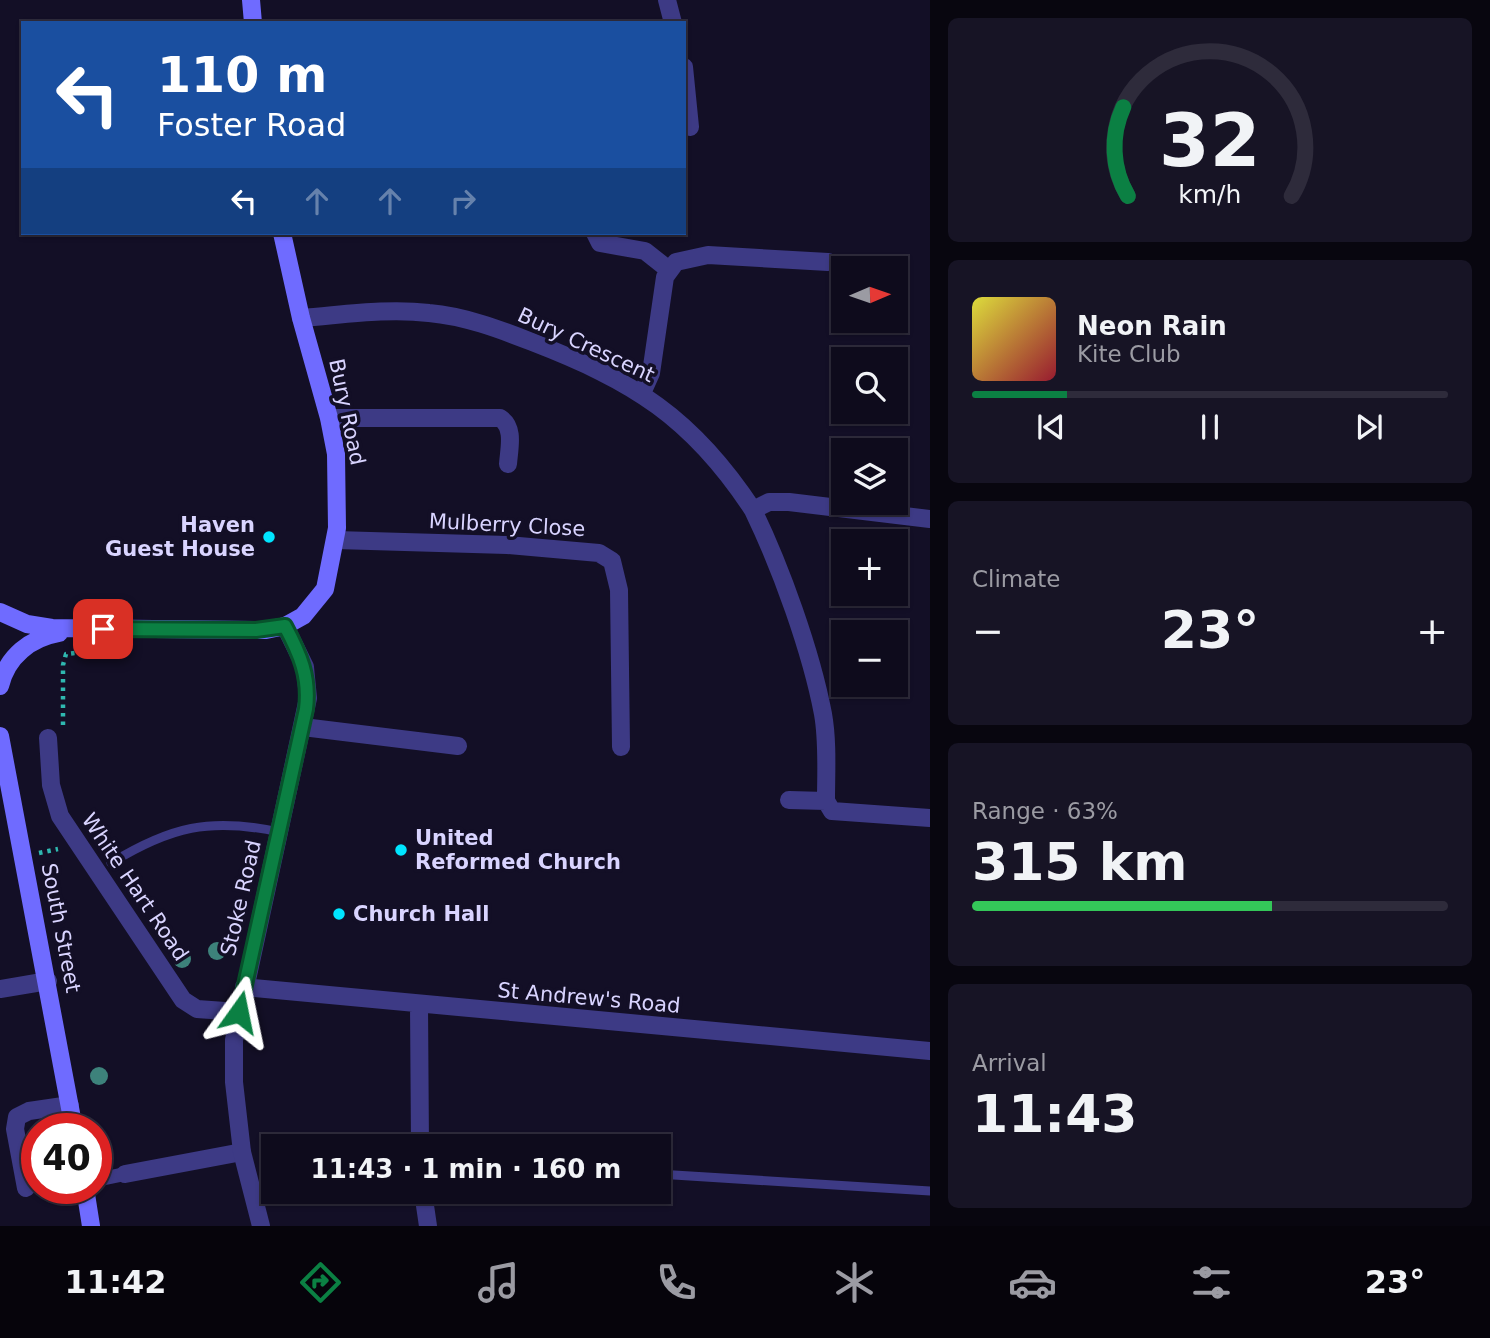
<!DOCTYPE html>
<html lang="en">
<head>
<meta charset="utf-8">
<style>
  :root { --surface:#0e0b1c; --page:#171425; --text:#f1f3f6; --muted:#9b9ba3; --line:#2e2b3b; --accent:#0b8043 }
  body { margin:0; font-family:"DejaVu Sans",sans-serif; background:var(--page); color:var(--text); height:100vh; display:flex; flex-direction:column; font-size:26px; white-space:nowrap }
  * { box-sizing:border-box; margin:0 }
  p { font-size:23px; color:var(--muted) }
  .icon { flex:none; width:38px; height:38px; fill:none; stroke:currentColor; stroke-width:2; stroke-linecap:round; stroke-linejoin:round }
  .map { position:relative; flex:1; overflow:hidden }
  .side { display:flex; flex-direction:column; gap:18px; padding:18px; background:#08060f; width:560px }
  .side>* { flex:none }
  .banner { position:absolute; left:21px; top:21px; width:665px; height:214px; border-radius:0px; box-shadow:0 2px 5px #0004,0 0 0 2px var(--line); background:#1a4fa0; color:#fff; overflow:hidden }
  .needle { width:46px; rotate:88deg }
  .tools { position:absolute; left:831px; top:256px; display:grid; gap:14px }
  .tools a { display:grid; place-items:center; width:77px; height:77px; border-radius:0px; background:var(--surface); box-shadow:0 2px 5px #0004,0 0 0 2px var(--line); font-size:35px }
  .speed { position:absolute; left:21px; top:1113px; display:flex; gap:14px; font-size:35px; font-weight:700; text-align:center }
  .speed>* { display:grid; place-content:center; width:91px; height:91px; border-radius:50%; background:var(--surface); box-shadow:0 2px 5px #0004,0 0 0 2px var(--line); line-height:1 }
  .speed .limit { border:10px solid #d22; background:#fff; color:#111 }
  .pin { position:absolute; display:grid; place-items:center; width:60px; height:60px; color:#fff; margin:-30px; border-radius:14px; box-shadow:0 4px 10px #0006 }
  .me { position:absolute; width:77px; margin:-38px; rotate:12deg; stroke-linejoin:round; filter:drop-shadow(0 0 5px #0008) }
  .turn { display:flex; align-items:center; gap:24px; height:147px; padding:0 21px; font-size:32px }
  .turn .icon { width:91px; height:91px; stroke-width:2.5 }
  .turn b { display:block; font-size:49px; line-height:60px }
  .lanes { display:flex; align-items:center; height:66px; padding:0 21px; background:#0003; justify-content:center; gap:35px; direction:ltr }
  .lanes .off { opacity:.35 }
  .big { font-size:52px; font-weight:600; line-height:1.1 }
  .side .card { flex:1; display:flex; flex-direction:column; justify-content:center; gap:10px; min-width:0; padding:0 24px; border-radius:10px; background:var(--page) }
  .side .dial { align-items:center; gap:0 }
  .dial svg { height:182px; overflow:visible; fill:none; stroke:var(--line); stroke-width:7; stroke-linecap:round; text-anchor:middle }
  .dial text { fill:var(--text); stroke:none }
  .song { display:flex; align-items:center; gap:21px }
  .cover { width:84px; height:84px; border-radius:10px; background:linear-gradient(135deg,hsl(60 70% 55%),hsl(350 70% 35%)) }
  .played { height:7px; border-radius:4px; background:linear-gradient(90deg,var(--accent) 20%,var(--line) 20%) }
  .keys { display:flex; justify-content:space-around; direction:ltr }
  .heat { display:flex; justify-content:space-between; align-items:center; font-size:38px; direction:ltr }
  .charge { height:10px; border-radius:5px; background:linear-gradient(90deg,#34c759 63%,var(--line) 0) }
  .trip { position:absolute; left:261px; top:1134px; width:410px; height:70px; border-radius:0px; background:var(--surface); box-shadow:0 2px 5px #0004,0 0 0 2px var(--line); font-weight:600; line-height:70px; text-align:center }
  .tab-bar { display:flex; height:112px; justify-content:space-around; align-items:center; background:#06040b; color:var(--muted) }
  .tab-bar .icon { width:49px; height:49px }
  .tab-bar .current { color:var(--accent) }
  .tab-bar b { font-size:32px; color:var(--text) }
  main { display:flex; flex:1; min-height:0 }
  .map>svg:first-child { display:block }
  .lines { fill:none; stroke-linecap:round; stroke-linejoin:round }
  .path { stroke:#2fb8b0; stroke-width:4.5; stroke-dasharray:3.5 5; stroke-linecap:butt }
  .service { stroke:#3d3a85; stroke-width:9 }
  .pedestrian { stroke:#3d3a85; stroke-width:14 }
  .minor { stroke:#3d3a85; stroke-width:18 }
  .tertiary { stroke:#3d3a85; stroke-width:18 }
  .secondary { stroke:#6f6bff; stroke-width:18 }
  .tree { fill:#3d827b }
  .route-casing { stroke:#07532c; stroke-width:18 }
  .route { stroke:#0b8043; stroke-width:12 }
  .poi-dot { fill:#00e5ff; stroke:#130f26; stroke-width:2.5 }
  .labels { text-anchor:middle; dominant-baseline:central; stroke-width:7; stroke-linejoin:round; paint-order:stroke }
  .street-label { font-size:21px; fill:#d9d4ff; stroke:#130f26 }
  .poi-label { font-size:21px; font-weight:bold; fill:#d9d4ff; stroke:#130f26; text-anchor:start }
</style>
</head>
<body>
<main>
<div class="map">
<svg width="930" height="1226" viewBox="0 0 930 1226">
  <rect width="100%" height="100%" fill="#130f26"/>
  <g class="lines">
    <path class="path" d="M63,725v-60l3,-11 17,-2v-7
      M39,853l19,-4"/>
    <path class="service" d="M111,863c59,-36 99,-46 168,-31
      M658,1174l272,17"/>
    <path class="pedestrian" d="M96,1180l29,-6"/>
    <path class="minor" d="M667,0l6,23
      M684,67l6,60
      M595,233l5,10 45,8 24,19
      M301,318c42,-3 85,-10 128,-5 35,3 70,16 103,29 101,39 160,75 221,168l16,-8h20l141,17
      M642,393l9,-20 14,-96 11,-15 32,-7 120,7
      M329,418h171c15,9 9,31 8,46
      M753,510c28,58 58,141 70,204 5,28 3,58 3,87l6,10 98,7
      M336,540l171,5 92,8 13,8 7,29 2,157
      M303,727l155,19
      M48,738l3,47 9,31 123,184 14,9 42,3
      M789,800l37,1
      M244,987l686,64
      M0,989l48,-8
      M419,1005l1,141
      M125,1174l117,-22
      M26,1188l-11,-59 2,-12 12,-6 41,-6
      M423,1192l5,34"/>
    <path class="tertiary" d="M261,1226l-19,-74 -8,-70v-42l74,-342 -3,-31 -20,-41"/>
    <path class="secondary" d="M251,0l2,23
      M0,612l27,12 25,4 214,2 19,-4 18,-10 22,-27 12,-61 -1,-74 -7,-36 -28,-100 -19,-85
      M0,686c7,-30 31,-48 59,-53
      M0,736l74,393
      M85,1188l6,38"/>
  </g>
  <g class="tree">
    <circle cx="217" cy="951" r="9"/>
    <circle cx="182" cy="959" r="9"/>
    <circle cx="99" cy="1076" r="9"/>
  </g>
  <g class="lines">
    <defs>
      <path id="route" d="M103,629l153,1 29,-4c15,28 25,51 21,83l-67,303"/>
    </defs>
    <use href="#route" class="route-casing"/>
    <use href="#route" class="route"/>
  </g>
  <g class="poi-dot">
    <circle cx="269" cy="537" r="7"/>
    <circle cx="401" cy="850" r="7"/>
    <circle cx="339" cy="914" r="7"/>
  </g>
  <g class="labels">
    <g class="street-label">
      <text transform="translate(586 345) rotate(25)">Bury Crescent</text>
      <text transform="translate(347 412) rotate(78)">Bury Road</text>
      <text transform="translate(507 525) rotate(3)">Mulberry Close</text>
      <text transform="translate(135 887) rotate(56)">White Hart Road</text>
      <text transform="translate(241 898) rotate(-77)">Stoke Road</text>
      <text transform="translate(61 928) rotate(79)">South Street</text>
      <text transform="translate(589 998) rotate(5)">St Andrew's Road</text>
    </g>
    <g class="poi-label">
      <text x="255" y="525" text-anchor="end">Haven<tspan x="255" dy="24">Guest House</tspan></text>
      <text x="415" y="838">United<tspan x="415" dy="24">Reformed Church</tspan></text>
      <text x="353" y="914">Church Hall</text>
    </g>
  </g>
</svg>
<div class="tools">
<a><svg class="needle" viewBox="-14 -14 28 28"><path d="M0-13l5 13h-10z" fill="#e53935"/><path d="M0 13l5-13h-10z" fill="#9b9ba3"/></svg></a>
<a><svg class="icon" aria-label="search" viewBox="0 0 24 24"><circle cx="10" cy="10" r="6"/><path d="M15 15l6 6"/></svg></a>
<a><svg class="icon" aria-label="layers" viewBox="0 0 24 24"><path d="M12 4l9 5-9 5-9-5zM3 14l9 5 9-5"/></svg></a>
<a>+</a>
<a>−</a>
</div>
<div class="speed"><div class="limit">40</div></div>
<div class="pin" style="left:103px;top:629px;background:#d93025"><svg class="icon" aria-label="arrive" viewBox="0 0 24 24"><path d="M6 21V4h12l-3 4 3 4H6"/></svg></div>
<svg class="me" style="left:239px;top:1012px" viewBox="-20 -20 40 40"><path d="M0-17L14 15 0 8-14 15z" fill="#0b8043" stroke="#fff" stroke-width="4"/></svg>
<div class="trip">11:43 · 1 min · 160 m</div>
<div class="banner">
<div class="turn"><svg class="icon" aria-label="left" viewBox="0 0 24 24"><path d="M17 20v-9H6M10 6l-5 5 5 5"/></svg><div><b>110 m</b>Foster Road</div></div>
<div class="lanes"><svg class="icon" aria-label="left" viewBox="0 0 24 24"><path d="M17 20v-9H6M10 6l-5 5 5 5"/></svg><svg class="icon off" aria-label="ahead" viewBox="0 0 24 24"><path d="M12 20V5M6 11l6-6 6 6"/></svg><svg class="icon off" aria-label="ahead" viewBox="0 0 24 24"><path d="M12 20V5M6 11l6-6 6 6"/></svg><svg class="icon off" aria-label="right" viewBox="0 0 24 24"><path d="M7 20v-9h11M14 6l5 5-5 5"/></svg></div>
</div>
</div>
<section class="side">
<div class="card dial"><svg viewBox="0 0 100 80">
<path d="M14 69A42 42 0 1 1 86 69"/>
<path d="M14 69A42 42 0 0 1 12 30" stroke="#0b8043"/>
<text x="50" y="56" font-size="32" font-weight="700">32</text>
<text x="50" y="72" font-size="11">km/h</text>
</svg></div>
<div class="card">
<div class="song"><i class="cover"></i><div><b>Neon Rain</b><p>Kite Club</p></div></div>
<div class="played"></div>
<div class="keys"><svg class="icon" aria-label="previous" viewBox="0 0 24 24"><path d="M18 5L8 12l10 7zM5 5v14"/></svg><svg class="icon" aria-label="pause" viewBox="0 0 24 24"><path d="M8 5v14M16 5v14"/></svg><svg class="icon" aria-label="next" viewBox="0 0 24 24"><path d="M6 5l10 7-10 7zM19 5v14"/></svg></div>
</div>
<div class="card"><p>Climate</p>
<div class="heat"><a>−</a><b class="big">23°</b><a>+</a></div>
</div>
<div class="card"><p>Range · 63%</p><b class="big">315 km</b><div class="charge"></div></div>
<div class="card"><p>Arrival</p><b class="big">11:43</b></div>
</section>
</main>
<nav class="tab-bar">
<b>11:42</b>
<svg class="icon current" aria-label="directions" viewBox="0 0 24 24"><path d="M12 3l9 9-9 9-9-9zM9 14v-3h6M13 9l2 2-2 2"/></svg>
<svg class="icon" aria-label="music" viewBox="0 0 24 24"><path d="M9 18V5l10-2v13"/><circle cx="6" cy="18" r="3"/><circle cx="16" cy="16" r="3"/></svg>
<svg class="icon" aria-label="phone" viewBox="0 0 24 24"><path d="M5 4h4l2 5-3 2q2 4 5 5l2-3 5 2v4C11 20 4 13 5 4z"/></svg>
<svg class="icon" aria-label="climate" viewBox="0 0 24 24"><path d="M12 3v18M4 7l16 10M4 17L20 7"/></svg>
<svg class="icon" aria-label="car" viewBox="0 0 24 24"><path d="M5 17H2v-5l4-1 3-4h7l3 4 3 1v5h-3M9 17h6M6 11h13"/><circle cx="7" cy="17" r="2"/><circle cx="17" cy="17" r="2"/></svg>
<svg class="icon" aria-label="filters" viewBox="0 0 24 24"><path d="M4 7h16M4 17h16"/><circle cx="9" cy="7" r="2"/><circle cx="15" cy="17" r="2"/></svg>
<b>23°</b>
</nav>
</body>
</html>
